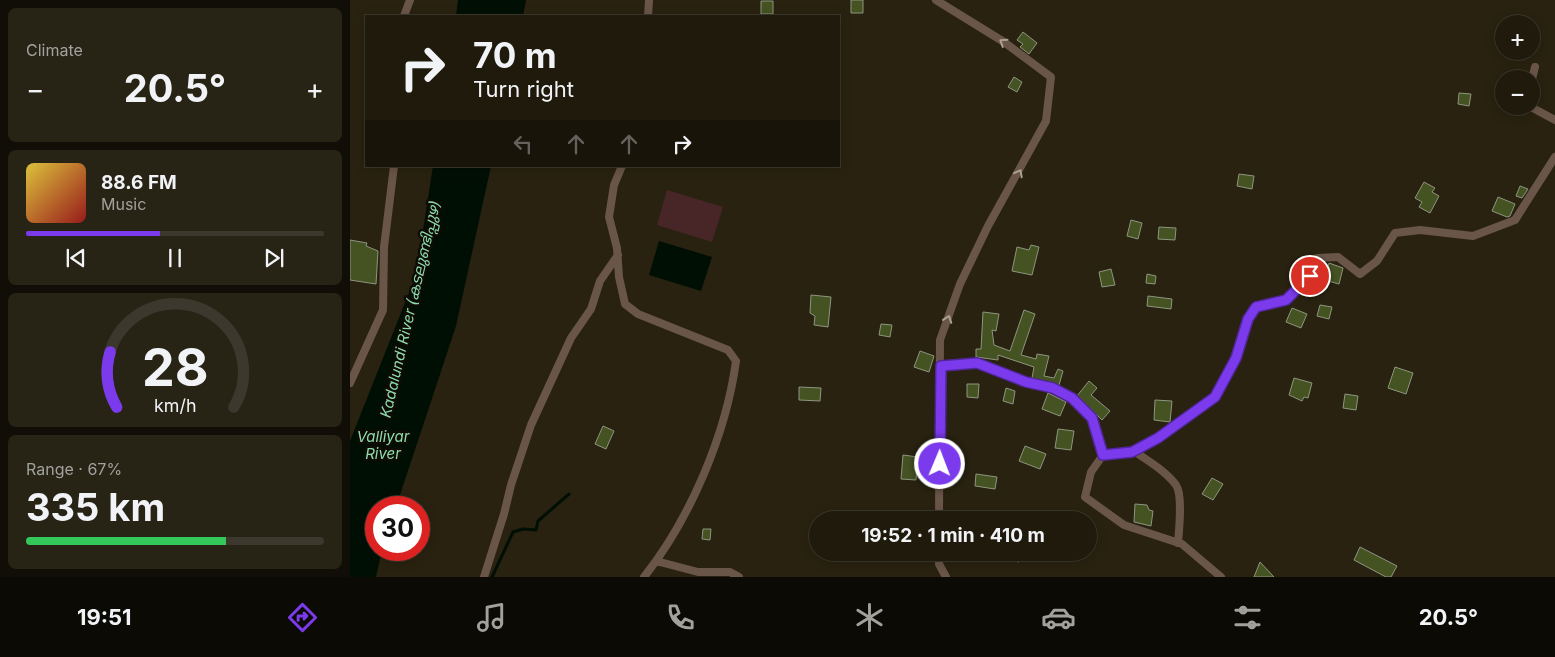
<!DOCTYPE html>
<html lang="en">
<head>
<meta charset="utf-8">
<style>
  :root { --surface:#1f1a0c; --page:#272315; --text:#f1f3f6; --muted:#a1a19d; --line:#3c382d; --accent:#7c3aed }
  body { margin:0; font-family:Inter,"Noto Sans Malayalam",sans-serif; background:var(--page); color:var(--text); height:100vh; display:flex; flex-direction:column; font-size:19px; white-space:nowrap }
  * { box-sizing:border-box; margin:0 }
  p { font-size:16px; color:var(--muted) }
  .icon { flex:none; width:28px; height:28px; fill:none; stroke:currentColor; stroke-width:2; stroke-linecap:round; stroke-linejoin:round }
  .map { position:relative; flex:1; overflow:hidden }
  .side { display:flex; flex-direction:column; gap:8px; padding:8px; background:#110e07; width:350px }
  .side>* { flex:none }
  .hud { position:absolute; left:15px; top:15px; width:475px; height:152px; border-radius:0px; box-shadow:0 2px 12px #0003,0 0 0 1px var(--line); background:#1f1a0c; color:var(--text); overflow:hidden }
  .controls { position:absolute; left:1145px; top:15px; display:grid; gap:10px }
  .controls a { display:grid; place-items:center; width:45px; height:45px; border-radius:50%; background:var(--surface); box-shadow:0 2px 12px #0003,0 0 0 1px var(--line); font-size:25px }
  .speed { position:absolute; left:15px; top:496px; display:flex; gap:10px; font-size:25px; font-weight:700; text-align:center }
  .speed>* { display:grid; place-content:center; width:65px; height:65px; border-radius:50%; background:var(--surface); box-shadow:0 2px 12px #0003,0 0 0 1px var(--line); line-height:1 }
  .speed .limit { border:8px solid #d22; background:#fff; color:#111 }
  .pin { position:absolute; display:grid; place-items:center; width:42px; height:42px; color:#fff; margin:-21px; border:2px solid #fff; border-radius:50%; box-shadow:0 1px 5px #0007 }
  .me { position:absolute; width:55px; margin:-28px; rotate:1deg; stroke-linejoin:round; filter:drop-shadow(0 0 4px #0008) }
  .turn { display:flex; align-items:center; gap:18px; height:105px; padding:0 25px; font-size:22px }
  .turn .icon { width:65px; height:65px; stroke-width:2.5 }
  .turn b { display:block; font-size:35px; line-height:42px }
  .lanes { display:flex; align-items:center; height:48px; padding:0 25px; background:#0003; justify-content:center; gap:25px; direction:ltr }
  .lanes .off { opacity:.35 }
  .big { font-size:38px; font-weight:700; line-height:1.1 }
  .side .card { flex:1; display:flex; flex-direction:column; justify-content:center; gap:8px; min-width:0; padding:0 18px; border-radius:8px; background:var(--page) }
  .side .dial { align-items:center; gap:0 }
  .dial svg { height:130px; overflow:visible; fill:none; stroke:var(--line); stroke-width:7; stroke-linecap:round; text-anchor:middle }
  .dial text { fill:var(--text); stroke:none }
  .song { display:flex; align-items:center; gap:15px }
  .cover { width:60px; height:60px; border-radius:8px; background:linear-gradient(135deg,hsl(50 70% 55%),hsl(0 70% 35%)) }
  .played { height:5px; border-radius:2px; background:linear-gradient(90deg,var(--accent) 45%,var(--line) 45%) }
  .keys { display:flex; justify-content:space-around; direction:ltr }
  .heat { display:flex; justify-content:space-between; align-items:center; font-size:28px; direction:ltr }
  .charge { height:8px; border-radius:4px; background:linear-gradient(90deg,#34c759 67%,var(--line) 0) }
  .trip { position:absolute; left:459px; top:511px; width:288px; height:50px; border-radius:25px; background:var(--surface); box-shadow:0 2px 12px #0003,0 0 0 1px var(--line); font-weight:700; line-height:50px; text-align:center }
  .tab-bar { display:flex; height:80px; justify-content:space-around; align-items:center; background:#0c0a05; color:var(--muted) }
  .tab-bar .icon { width:35px; height:35px }
  .tab-bar .selected { color:var(--accent) }
  .tab-bar b { font-size:22px; color:var(--text) }
  main { display:flex; flex:1; min-height:0 }
  .map>svg:first-child { display:block }
  .green { fill:#482627 }
  .water { fill:#000f04 }
  .lines { fill:none; stroke-linecap:round; stroke-linejoin:round }
  .stream { stroke:#000f04; stroke-width:3 }
  .building { fill:#455323; stroke:#8e9580 }
  .street { stroke:#6a5649; stroke-width:8 }
  .oneway { stroke:#aba094 }
  .route-casing { stroke:#51269a; stroke-width:12 }
  .route { stroke:#7c3aed; stroke-width:9 }
  .labels { text-anchor:middle; dominant-baseline:central; stroke-width:5; stroke-linejoin:round; paint-order:stroke }
  .water-label { font-size:15px; font-style:italic; fill:#8cdcad; stroke:#0f0c05 }
</style>
</head>
<body>
<main>
<section class="side">
<div class="card"><p>Climate</p>
<div class="heat"><a>−</a><b class="big">20.5°</b><a>+</a></div>
</div>
<div class="card">
<div class="song"><i class="cover"></i><div><b>88.6 FM</b><p>Music</p></div></div>
<div class="played"></div>
<div class="keys"><svg class="icon" aria-label="previous" viewBox="0 0 24 24"><path d="M18 5L8 12l10 7zM5 5v14"/></svg><svg class="icon" aria-label="pause" viewBox="0 0 24 24"><path d="M8 5v14M16 5v14"/></svg><svg class="icon" aria-label="next" viewBox="0 0 24 24"><path d="M6 5l10 7-10 7zM19 5v14"/></svg></div>
</div>
<div class="card dial"><svg viewBox="0 0 100 80">
<path d="M14 69A42 42 0 1 1 86 69"/>
<path d="M14 69A42 42 0 0 1 10 35" stroke="#7c3aed"/>
<text x="50" y="56" font-size="32" font-weight="700">28</text>
<text x="50" y="72" font-size="11">km/h</text>
</svg></div>
<div class="card"><p>Range · 67%</p><b class="big">335 km</b><div class="charge"></div></div>
</section>
<div class="map">
<svg width="1205" height="577" viewBox="0 0 1205 577">
  <rect width="100%" height="100%" fill="#292210"/>
  <path class="green" d="M317,190l56,17 -11,35 -55,-17z"/>
  <path class="water" d="M108,0h68l-3,16h-67z
    M83,166h58l-35,160 -60,181 -20,1v42h6l-6,27h-26v-136l66,-166z
    M309,241l53,16 -11,34 -52,-16z"/>
  <g class="lines">
    <path class="stream" d="M142,577l21,-45 10,-3 13,1 2,-9 31,-27"/>
  </g>
  <path class="building" d="M501,0h12v13h-12z
    M411,1h12v13h-12z
    M673,32l14,11 -8,11 -9,-7 3,-3 -6,-4z
    M664,77l8,5 -5,10 -9,-5z
    M1109,93l12,1 -2,12 -11,-2z
    M889,174l15,2 -2,13 -15,-3z
    M1074,182l11,6 -3,4 7,4 -9,17 -11,-6 3,-5 -7,-4z
    M1170,186l8,3 -6,9 -6,-2z
    M1148,197l17,7 -5,12 -3,1 -15,-6z
    M781,220l11,3 -4,16 -11,-3z
    M809,227l17,1 -1,12 -17,-1z
    M0,240l17,3 -1,3 12,5 -2,33 -26,-4z
    M681,245l8,2 -7,28 -20,-4 5,-24 12,3z
    M979,263l14,5 -4,16 -15,-4z
    M761,269l4,16 -13,2 -3,-15z
    M797,274l9,2 -1,8 -9,-1z
    M461,295l20,2 -3,30 -14,-2 1,-9 -5,-3z
    M798,296l24,3 -1,10 -24,-3z
    M970,305l12,2 -3,12 -12,-3z
    M942,308l15,6 -6,14 -15,-6z
    M674,310l11,4 -14,41 15,4 1,-5 12,2 -5,20 10,2 4,-9 5,2 -4,14 -27,-7 2,-11 -36,-12v5l-22,-3v-8h5l2,-37 16,2 -3,17 -4,-1 2,15 16,6z
    M531,324l11,1 -2,12 -11,-2z
    M570,351l14,5 -5,16 -15,-5z
    M1045,367l18,6 -7,21 -18,-6z
    M944,378l18,5 -4,15 -4,-1 -2,4 -13,-6z
    M739,381l8,7 -6,7 19,16 -8,9 -25,-24z
    M617,384h12l-1,14 -11,-1z
    M449,387l22,1 -1,13 -21,-1z
    M656,388l9,3 -2,13 -10,-3z
    M698,393l18,9 -6,14 -18,-7z
    M995,394l13,2 -2,14 -13,-2z
    M805,400l17,1 -2,21 -16,-2z
    M253,426l11,5 -8,18 -11,-5z
    M708,429l16,2 -3,19 -16,-2z
    M675,446l21,8 -6,15 -21,-8z
    M553,455l15,2 -2,23 -15,-1z
    M626,474l21,3 -2,12 -20,-3z
    M862,478l11,6 -10,16 -11,-6z
    M785,504l12,1 2,5 4,1 -2,15 -17,-4z
    M353,529h8l-1,11 -8,-1z
    M1010,547l37,19 -6,11h-5l-32,-17z
    M639,552h32l-2,10 -30,-6z
    M910,562l14,15h-20z"/>
  <g class="lines">
    <path class="street" d="M586,0l68,42 47,35 -5,44 -58,105 -28,58 -20,56 -1,180
      M54,16l6,-16
      M298,16l1,-16
      M1181,83l4,-16
      M1179,106l26,14
      M272,166l-8,19 -5,32 8,31 2,29 6,27 13,10 90,36 8,11c-10,74 -46,158 -92,216
      M591,366l36,-3 49,19 27,6 18,10 21,20 11,37
      M0,383l33,-73 1,-63 10,-81
      M784,451c14,10 32,20 42,34 7,10 3,45 2,58
      M753,455l29,-3 25,-14 58,-41 21,-39 12,-39 8,-12 30,-7 24,-24 7,-18 21,-1 22,17 17,-13 18,-28 25,-3 53,6 42,-16 40,-63
      M753,455l-12,17 -6,25 39,28 58,19 39,33
      M589,552v12l7,13
      M306,561l42,11h32l9,5
      M134,577l20,-63 7,-29 20,-60 40,-87 20,-29 9,-28 18,-26"/>
  </g>
  <defs><path id="oneway-chevron" d="M-2-3.5L2.5 0L-2 3.5" fill="none" stroke-width="1.6" stroke-linecap="round" stroke-linejoin="round" transform="scale(1.25)"/></defs>
  <g class="oneway">
    <use href="#oneway-chevron" transform="translate(653 42) rotate(-147)"/>
    <use href="#oneway-chevron" transform="translate(669 173) rotate(-62)"/>
    <use href="#oneway-chevron" transform="translate(598 319) rotate(-70)"/>
  </g>
  <g class="lines">
    <defs>
      <path id="route" d="M590,464l1,-98 36,-3 49,19 27,6 19,10 20,20 11,37 29,-3 26,-14 57,-41 21,-39 12,-39 8,-12 30,-7 24,-24"/>
    </defs>
    <use href="#route" class="route-casing"/>
    <use href="#route" class="route"/>
  </g>
  <g class="labels">
    <g class="water-label">
      <text transform="translate(60 309) rotate(-77)">Kadalundi River (കടലുണ്ടിപ്പുഴ)</text>
      <text x="33" y="436">Valliyar<tspan x="33" dy="17">River</tspan></text>
    </g>
  </g>
</svg>
<div class="controls">
<a>+</a>
<a>−</a>
</div>
<div class="speed"><div class="limit">30</div></div>
<div class="pin" style="left:960px;top:276px;background:#d93025"><svg class="icon" aria-label="arrive" viewBox="0 0 24 24"><path d="M6 21V4h12l-3 4 3 4H6"/></svg></div>
<svg class="me" style="left:590px;top:464px" viewBox="-20 -20 40 40"><circle r="17" fill="#7c3aed" stroke="#fff" stroke-width="3"/><path d="M0-11L8 9 0 5-8 9z" fill="#fff"/></svg>
<div class="trip">19:52 · 1 min · 410 m</div>
<div class="hud">
<div class="turn"><svg class="icon" aria-label="right" viewBox="0 0 24 24"><path d="M7 20v-9h11M14 6l5 5-5 5"/></svg><div><b>70 m</b>Turn right</div></div>
<div class="lanes"><svg class="icon off" aria-label="left" viewBox="0 0 24 24"><path d="M17 20v-9H6M10 6l-5 5 5 5"/></svg><svg class="icon off" aria-label="ahead" viewBox="0 0 24 24"><path d="M12 20V5M6 11l6-6 6 6"/></svg><svg class="icon off" aria-label="ahead" viewBox="0 0 24 24"><path d="M12 20V5M6 11l6-6 6 6"/></svg><svg class="icon" aria-label="right" viewBox="0 0 24 24"><path d="M7 20v-9h11M14 6l5 5-5 5"/></svg></div>
</div>
</div>
</main>
<nav class="tab-bar">
<b>19:51</b>
<svg class="icon selected" aria-label="directions" viewBox="0 0 24 24"><path d="M12 3l9 9-9 9-9-9zM9 14v-3h6M13 9l2 2-2 2"/></svg>
<svg class="icon" aria-label="music" viewBox="0 0 24 24"><path d="M9 18V5l10-2v13"/><circle cx="6" cy="18" r="3"/><circle cx="16" cy="16" r="3"/></svg>
<svg class="icon" aria-label="phone" viewBox="0 0 24 24"><path d="M5 4h4l2 5-3 2q2 4 5 5l2-3 5 2v4C11 20 4 13 5 4z"/></svg>
<svg class="icon" aria-label="climate" viewBox="0 0 24 24"><path d="M12 3v18M4 7l16 10M4 17L20 7"/></svg>
<svg class="icon" aria-label="car" viewBox="0 0 24 24"><path d="M5 17H2v-5l4-1 3-4h7l3 4 3 1v5h-3M9 17h6M6 11h13"/><circle cx="7" cy="17" r="2"/><circle cx="17" cy="17" r="2"/></svg>
<svg class="icon" aria-label="filters" viewBox="0 0 24 24"><path d="M4 7h16M4 17h16"/><circle cx="9" cy="7" r="2"/><circle cx="15" cy="17" r="2"/></svg>
<b>20.5°</b>
</nav>
</body>
</html>
